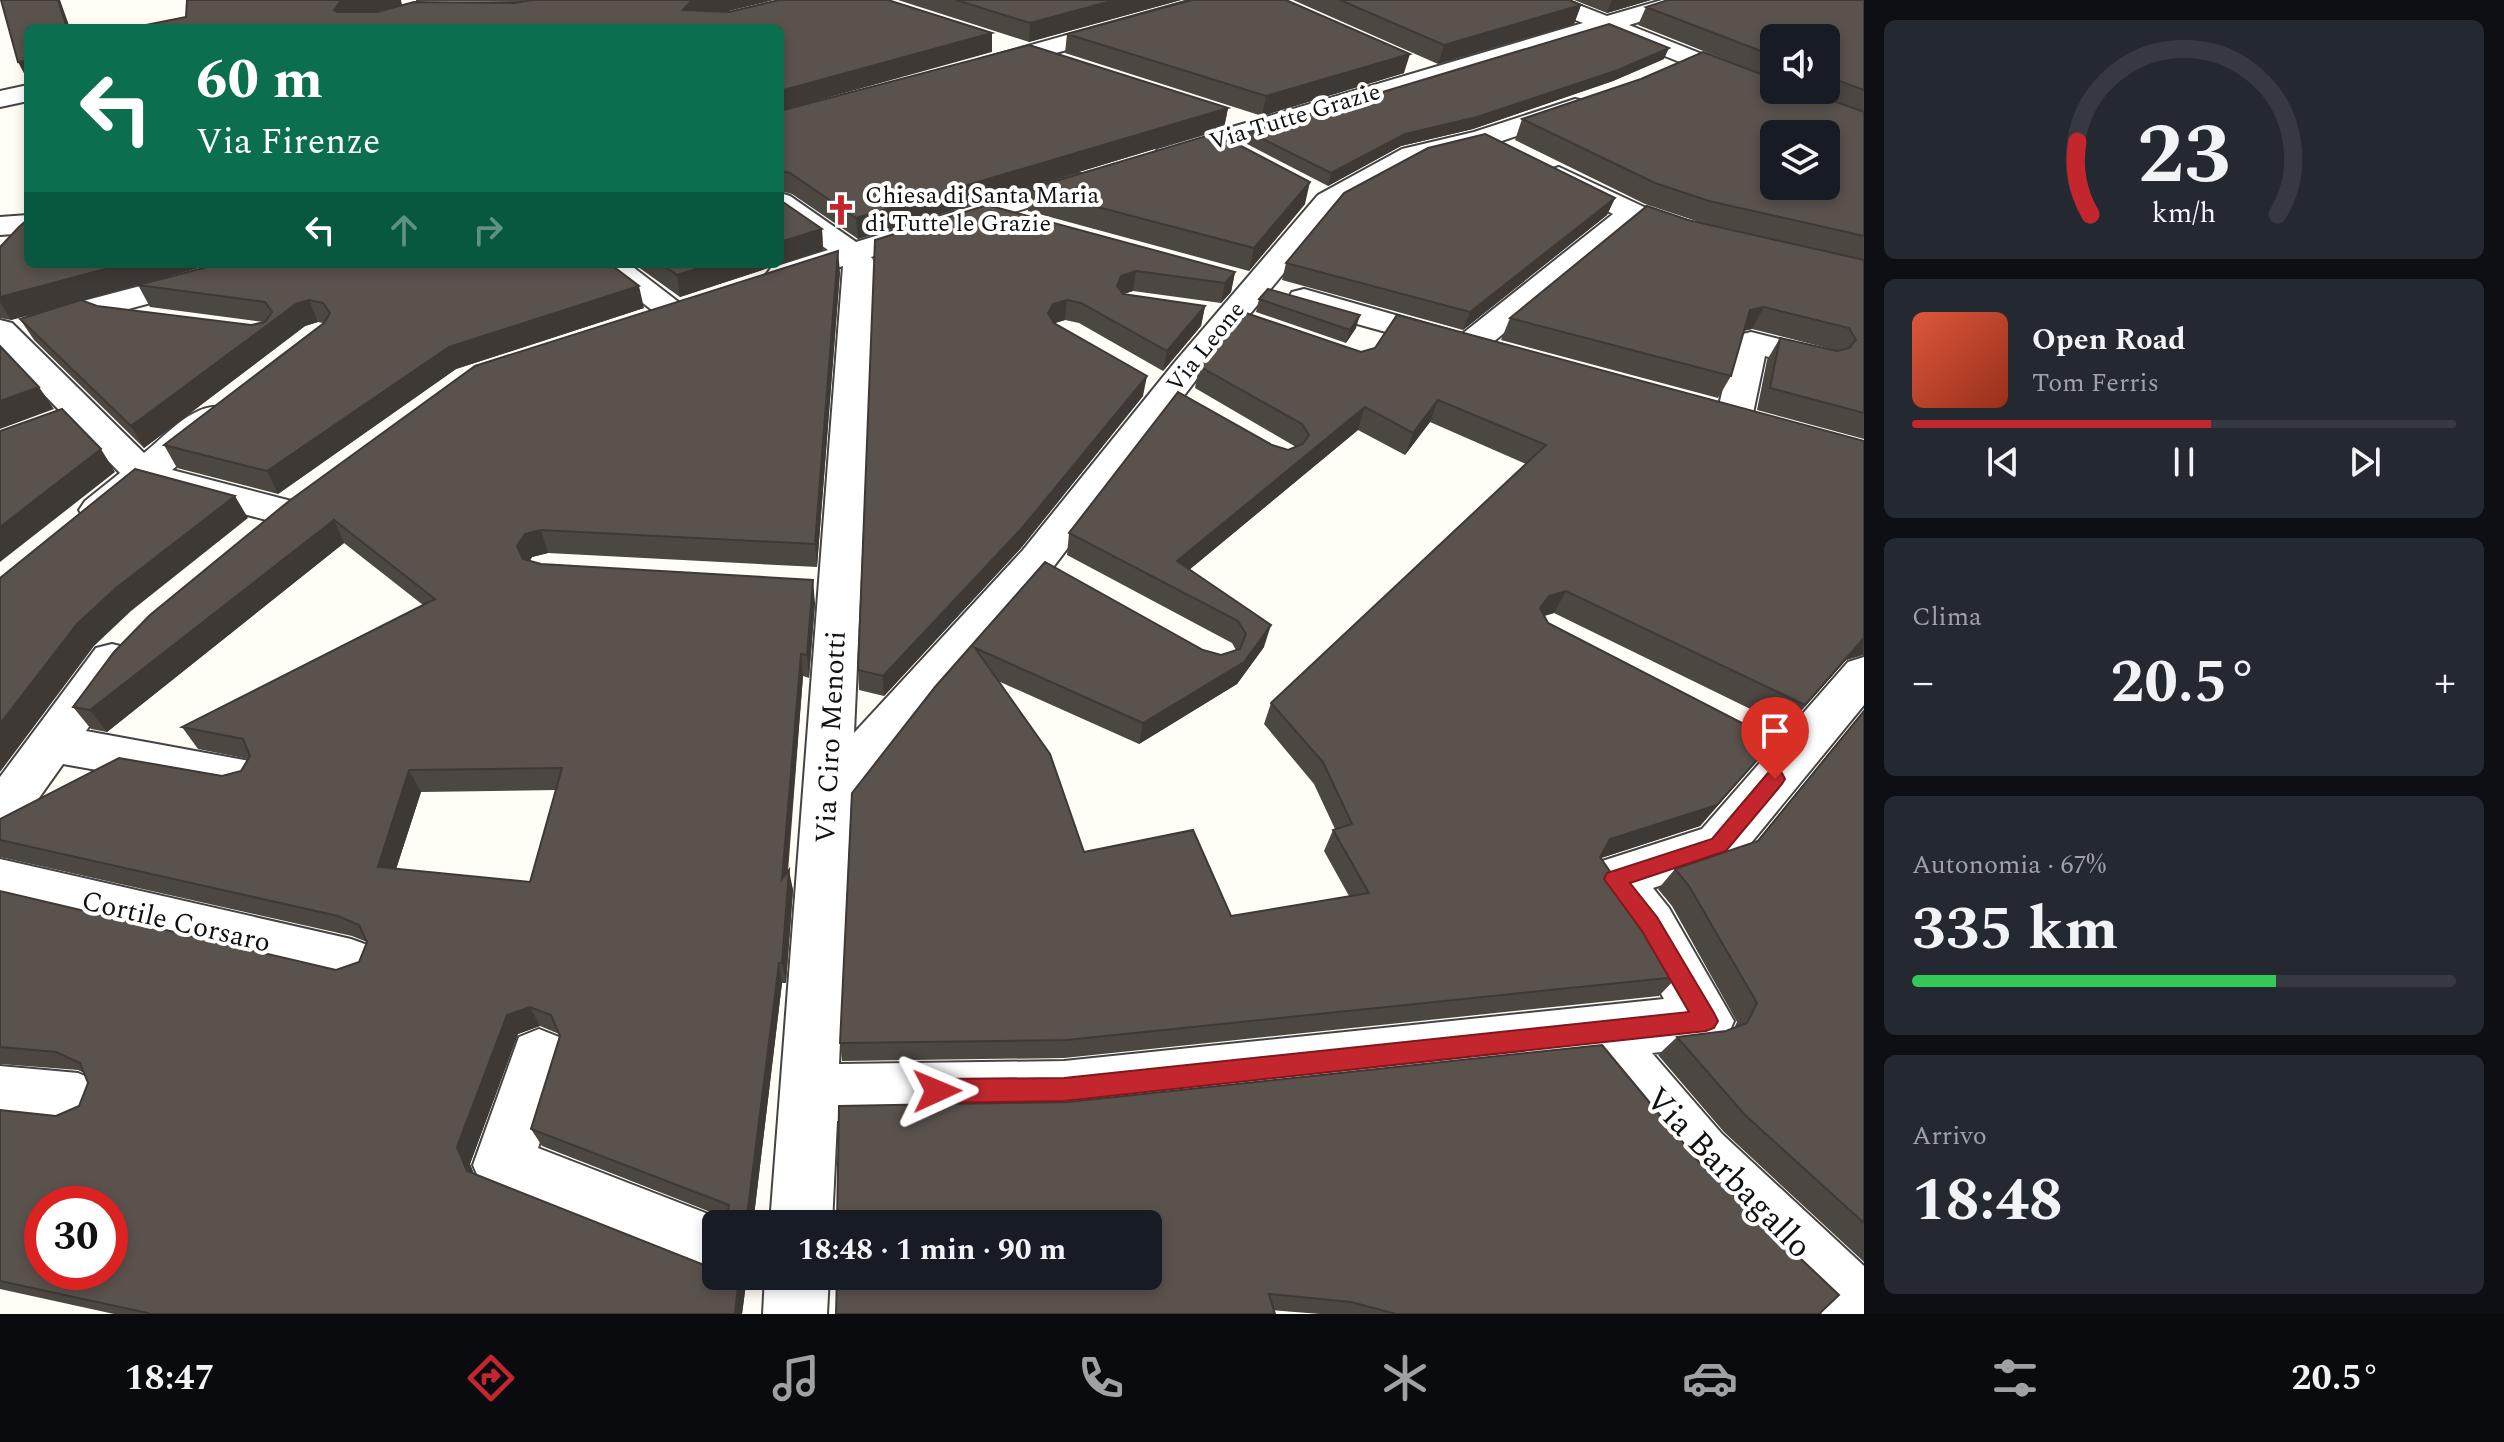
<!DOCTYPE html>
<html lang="it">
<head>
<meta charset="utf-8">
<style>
  :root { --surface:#171b24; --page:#242831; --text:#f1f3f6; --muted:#9ea1a6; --line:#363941; --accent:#c4262e }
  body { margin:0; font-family:Spectral,serif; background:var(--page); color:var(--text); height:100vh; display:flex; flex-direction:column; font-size:30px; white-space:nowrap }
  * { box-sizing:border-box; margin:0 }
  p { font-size:26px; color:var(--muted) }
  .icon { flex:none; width:44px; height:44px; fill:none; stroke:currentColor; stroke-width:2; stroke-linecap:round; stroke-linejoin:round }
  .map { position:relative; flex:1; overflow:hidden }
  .side { display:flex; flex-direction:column; gap:20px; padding:20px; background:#0d0f14; width:640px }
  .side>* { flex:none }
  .guide { position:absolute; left:24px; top:24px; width:760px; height:244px; border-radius:12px; box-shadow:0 4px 12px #0003; background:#0b6e4f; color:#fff; overflow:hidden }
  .tools { position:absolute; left:1760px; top:24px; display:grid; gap:16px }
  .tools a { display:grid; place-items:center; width:80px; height:80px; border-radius:12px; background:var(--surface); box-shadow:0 4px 12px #0003; font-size:40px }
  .speed { position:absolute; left:24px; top:1186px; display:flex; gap:16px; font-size:40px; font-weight:700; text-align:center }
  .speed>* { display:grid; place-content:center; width:104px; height:104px; border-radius:50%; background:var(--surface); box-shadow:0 4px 12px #0003; line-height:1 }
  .speed .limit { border:12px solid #d22; background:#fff; color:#111 }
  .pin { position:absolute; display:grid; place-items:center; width:68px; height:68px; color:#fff; margin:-82px -34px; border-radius:50% 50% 50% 0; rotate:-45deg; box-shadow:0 0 8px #0007 }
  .pin .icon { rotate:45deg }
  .me { position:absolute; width:88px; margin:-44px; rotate:89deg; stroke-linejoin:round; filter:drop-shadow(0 0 6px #0008) }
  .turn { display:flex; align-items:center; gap:28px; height:168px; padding:0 40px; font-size:36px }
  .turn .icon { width:104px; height:104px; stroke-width:2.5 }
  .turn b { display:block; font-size:56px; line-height:68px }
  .lanes { display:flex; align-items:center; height:76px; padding:0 40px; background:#0003; justify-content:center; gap:40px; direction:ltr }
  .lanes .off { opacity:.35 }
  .big { font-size:60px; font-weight:700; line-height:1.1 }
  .side .widget { flex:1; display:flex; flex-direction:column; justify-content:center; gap:12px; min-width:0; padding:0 28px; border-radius:12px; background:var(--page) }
  .side .dial { align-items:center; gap:0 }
  .dial svg { height:208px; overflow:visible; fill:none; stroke:var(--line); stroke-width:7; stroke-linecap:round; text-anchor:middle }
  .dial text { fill:var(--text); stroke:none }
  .song { display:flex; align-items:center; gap:24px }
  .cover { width:96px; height:96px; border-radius:12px; background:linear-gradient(135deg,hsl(10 70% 55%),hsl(10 70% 35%)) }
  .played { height:8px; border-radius:4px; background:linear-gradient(90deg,var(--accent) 55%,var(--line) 55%) }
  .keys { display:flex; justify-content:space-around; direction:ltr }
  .heat { display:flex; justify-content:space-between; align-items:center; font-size:44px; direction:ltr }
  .charge { height:12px; border-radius:6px; background:linear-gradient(90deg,#34c759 67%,var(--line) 0) }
  .trip { position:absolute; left:702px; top:1210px; width:460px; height:80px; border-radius:12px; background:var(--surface); box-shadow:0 4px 12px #0003; font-weight:700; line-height:80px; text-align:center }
  .tab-bar { display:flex; height:128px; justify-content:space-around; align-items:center; background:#090b0e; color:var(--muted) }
  .tab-bar .icon { width:56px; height:56px }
  .tab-bar .selected { color:var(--accent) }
  .tab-bar b { font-size:36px; color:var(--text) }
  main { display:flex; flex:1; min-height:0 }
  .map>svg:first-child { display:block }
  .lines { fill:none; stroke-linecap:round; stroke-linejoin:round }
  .minor-casing { stroke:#444; stroke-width:4 }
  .minor { fill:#fff; fill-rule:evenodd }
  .wall { fill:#4d4742; fill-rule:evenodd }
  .shaded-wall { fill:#3f3936 }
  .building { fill:#5a524d; stroke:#3f3936; stroke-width:2; fill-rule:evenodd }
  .route { fill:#c4262e; stroke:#7f191e; stroke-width:2 }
  .labels { text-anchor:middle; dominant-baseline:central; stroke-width:8; stroke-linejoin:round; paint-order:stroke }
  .far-street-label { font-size:24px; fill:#111; stroke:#fff }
  .far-poi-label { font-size:24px; fill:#111; stroke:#fff; text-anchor:start }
  .street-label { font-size:28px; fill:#111; stroke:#fff }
  .near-street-label { font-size:34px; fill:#111; stroke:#fff }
</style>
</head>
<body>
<main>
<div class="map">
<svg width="1864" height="1314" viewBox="0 0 1864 1314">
  <rect width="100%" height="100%" fill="#fffdf5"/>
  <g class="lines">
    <defs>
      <path id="minor" d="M1192,0h38l-4,5 -230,65h-18l-4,-5 4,-5z
        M1533,0h33l41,16 55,-16h37l-4,5 -66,20 126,50 4,5 -4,5h-18l-132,-53 -427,129h-20l-4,-6 4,-6 425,-126 -46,-18z
        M28,85v16l-28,6v-16z
        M1575,99l9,2 4,6 -4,6 -91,31 -71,17 -84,46 -139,169 -148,194 -200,231 -12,263 225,-3 600,-62 -33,-59 -43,-61 8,-16 106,-34 146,-167 16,-5v48l-127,155 -84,28 16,20 65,113 -8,18 -20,8 -54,6 70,81 142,132v48h-42l-142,-138 -94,-116 -522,57 -227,4 -5,103h-62l73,-958 -61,19 -11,-3 -5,-7 5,-7 57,-18 -48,-34v-23l10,3 66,46 221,-68h20l4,6 -4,6 -226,71 4,6 -21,470 169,-183 152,-188 143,-167 84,-46 72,-17z
        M1559,167l85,40 61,20 4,6 -4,6 -11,3 -57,-18 -156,128 -12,3 -177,-49 -4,-7 4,-7 12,-3 158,45 151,-120 -64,-32 -4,-6 4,-6z
        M28,215v18l-28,2v-18z
        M224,264h52l-5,7 -229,61 -12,-3 -5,-7 5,-7z
        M592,264h37l60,46 -4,7 -12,3 -12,-3z
        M0,320l12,3 132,130c23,-18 51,-53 82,-45l5,8 -5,8 -54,46 127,33 6,9 -6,9 -14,4 -136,-36c-20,17 -36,38 -64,30l-6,-9 6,-9 35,-28 -120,-124z
        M1751,332l83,21 5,7 -5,7 -12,3 -57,-14 -13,62 -5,8 -13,3 -13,-3 -5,-8 18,-76 5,-7z
        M112,644l16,4 6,12 -48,71 169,31 7,14 -7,14 -17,5 -175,-31 -46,65 -17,6v-58l96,-129z
        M0,859l351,80 19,7 8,17 -8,17 -19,7 -351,-84z
        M539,1029l20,8 8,19 -29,92 196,76h-18v52h8l-8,3 -234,-93 -9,-21 46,-128z
        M0,1066l78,7 21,9 8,20 -8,20 -21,9 -78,-9z
        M765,1276h64l-2,38h-64z"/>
    </defs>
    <use href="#minor" class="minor-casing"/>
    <use href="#minor" class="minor"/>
  </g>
  <path class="wall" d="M416,0h112l-10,2 -102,-1z
    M898,0h283l-152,42z
    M1293,0h276l12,5 -7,19 -136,40z
    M1574,0h77l-44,13z
    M1864,0v260l-165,-38 -54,-18 -130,-64 7,-21 249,-41 -133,-53 8,-18zM1774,38h52v52h-52z
    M1067,34l337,39 -142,43 -197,-63z
    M1664,59l-51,22 -140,48 -72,17 -73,40 -81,-42 2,-12z
    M1228,108l-4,20 -366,111 -66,-45 -12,-3v-80z
    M1029,189l276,15 -56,67 -221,-60z
    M1615,198l-8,17 -144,115 -181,-50 4,-17z
    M1688,220l176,40v179l-107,-29 10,-50 13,-22 55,12 -83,-21 -8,2 -13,45 -13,22 -217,-58 9,-22z
    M822,229l1,21 -143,47 -46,-33h146z
    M875,240l360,32 -4,20 -10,11 -88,-12 -10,3 82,12 -4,20 -38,45 -84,-48 -14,-3 -10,3 88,73 -122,152 -137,148 -25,-6 -1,-20z
    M0,247l28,17h185l-202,56 -11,-2z
    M840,272l-23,295 -269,-14 -16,4 -2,4 11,3 274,39 -6,75 -6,-2 -15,196 5,18 -7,93h-4l-29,241h-37v52h31l-5,38h-628l-114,-25v-179l56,6 23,-10 9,-23 -4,-10 -6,-3 -78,-6v-173l336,79 23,-8 8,-20 -15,-6 -352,-79v-38l222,-43 19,-5 7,-12 -50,-10 -16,-22 241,-122 -79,-62 -237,189 -16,-3 -18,-22 216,-206zM556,790l-26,92 -134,-13 25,-77zM540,1026l19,8 1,2 -29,93 11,17 171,67v45l3,7 -7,2 -235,-93 -4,-10 48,-130z
    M138,285l506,23 -188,61 -178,125 -101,-26 -13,-23 159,-122 -5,-1 -13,4 -161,122 -110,-108 -14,-21 77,-13 154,19 12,-3 -113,-15z
    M1259,299l97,29 -10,15 -90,-31z
    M1361,352l503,89v214l-18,5 -59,67 -233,-114 -10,3 4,7 227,117 -75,86 -99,32 76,119 -18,19 -595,62 -222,3 -2,-18 12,-250 193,-231 158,88 18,5 15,-5 -4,-7 -165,-88 2,-22 203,-88 16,5 8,-3 -101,-59 4,-22zM1430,422l96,42 -255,239 -7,21 50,60 21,45 -2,1 -9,21 25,45 -118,20 -147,-64 -86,-171 141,63 98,-60 27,-37 -75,-77 169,-140 47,25z
    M1864,710v552l-140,-130 -66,-77 19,-18 49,-6 8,-3 3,-6 -65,-116 -14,-17 17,-20 81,-27z
    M837,1276l982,38h-499z"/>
  <path class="shaded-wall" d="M58,0h2l10,28h-3z
    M346,0h55l1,5 -62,23 -6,-18 6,-8z
    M696,0h78l-82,20 -9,-10 7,-8z
    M1115,0h66l-152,42 1,-19z
    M1612,0h39l-44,13z
    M1581,5l-7,19 -136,40 6,-19z
    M992,33v19l-212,59v-20z
    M1669,48l-5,11 -51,22 -140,48 -72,17 -73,40 3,-13 74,-39z
    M1410,54l-6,19 -142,43 4,-20z
    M28,60v21l-10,-19z
    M1228,108l-4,20 -366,111 -2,-21z
    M1310,182l-5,22 -56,67 5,-23z
    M1615,198l-8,17 -144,115 7,-18z
    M822,229l1,21 -143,47 -3,-22 35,-11h68v-22z
    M838,251l2,21 -23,295 -2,-23z
    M124,264h89l-202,56 -11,-18v-5z
    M1136,271l-3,20 -15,5 -1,-10 4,-10z
    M1235,272l-4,20 -10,11 4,-20z
    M639,286l5,22 -188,61 -178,125 -11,-23 182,-124z
    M309,300l9,22 -13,4 -161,122 -13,-22 165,-122z
    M1067,300l-2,20 -13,4 -4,-11 5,-9z
    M1205,306l-4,20 -38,45 4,-20z
    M1764,307l-12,22 -14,3 12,-22z
    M1360,315l-4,13 -10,15 4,-13z
    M1147,376l-4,20 -122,152 -137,148 -1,-20z
    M39,387l15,22 -54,20v-28z
    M1438,400l-8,22 -25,33 8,-22z
    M1365,407l-7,23 -186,154 5,-23z
    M101,449l14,23 -115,90v-35z
    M235,496l13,22 -117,93 -37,35 -94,126v-48l77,-100 39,-36z
    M334,520l10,23 -237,189 -17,-22z
    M541,530l7,23 -16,4 -8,11 -7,-22 8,-12z
    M813,580l2,23 -6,75 -2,-23z
    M1566,591l-12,22 -17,5 3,-10 9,-12z
    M1271,625l-7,22 -27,37 -98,60 4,-21z
    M1864,638l-1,16 -17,6 -59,67z
    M801,654l2,22 -18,223 -3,-20z
    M1775,740l-75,86 -105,34 15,-21z
    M409,770l12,22 -31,96 -12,-21z
    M789,870l4,20 -7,93 -4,-20z
    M779,963l3,20 -29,241h-7z
    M530,1007l10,19 -22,8 -48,130 9,23 -12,-16 -10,-24 50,-132z
    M739,1276h8l-5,38h-7z"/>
  <path class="building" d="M1,0h57l9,28h-39v32l-10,2z
    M187,0h159l-6,2 -6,8 3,2h40l37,-10 100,1 18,-3h164l-6,2 -7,8 46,2 50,-12h109l104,33 -212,58v-63h-649l55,-11z
    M956,0h159l-85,23z
    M1192,0h94l124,54 -144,42 -199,-62z
    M1340,0h229l12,5 -137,40z
    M1668,0h196v90l-38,-14v-38h-52v18l-128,-49z
    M1609,24l60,24 -51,22 -141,47 -72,17 -74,39 -82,-41z
    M1029,45l199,63 -372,110 -66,-45 -10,-2v-60z
    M1703,52l71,27v11h30l60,22v124l-155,-35 -54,-18 -133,-64 119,-40zM1774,134h52v52h-52z
    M1216,133l94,49 -56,66 -225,-59z
    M1485,134l130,64 -145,114 -184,-49 58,-70 84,-45z
    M780,200l42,29 -42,13z
    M987,205l248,67 -10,11 -89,-12 -15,5 -4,10 6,8 82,12 -38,45 -86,-48 -14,-3 -14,4 -5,9 6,10 93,53 -125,152 -139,148 -25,-6 17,-430z
    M1647,206l41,14 176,40v153l-94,-25 10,-50 57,13 12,-3 7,-8 -7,-12 -85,-21 -14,3 -19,66 -221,-58z
    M28,219v45h96l-124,33v-50l19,-20z
    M838,251l-23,293 -274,-14 -16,4 -8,12 6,13 18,5 272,16 -6,75 -6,-1 -19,225 7,-9 -7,93h-3l-33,261h-30v35l-3,-1v-47h15l1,-6 -198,-76 29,-93 -9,-21 -21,-8 -23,8 -50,132 10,24 242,96 7,-2v11h23l-4,38h-587v-1l-148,-32v-171l56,6 23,-10 9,-23 -8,-20 -24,-11 -56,-5v-156l336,79 23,-8 8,-20 -8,-17 -21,-9 -338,-76v-21l119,-61 103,18 19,-5 9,-15 -7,-17 -61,-12 253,-128 -101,-79 -244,190 -17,-3 41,-55 36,-37 139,-114 186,-135zM562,768l-32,114 -152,-15 31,-97zM42,1204h68v68h-68z
    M219,264h391l29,22 -190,61 -182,124 -103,-26 160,-122 6,-10 -7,-10 -14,-3 -13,4 -165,122 -111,-107 61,-19 16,6 154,19 14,-3 7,-10 -7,-10 -127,-17z
    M661,264h51l-35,11z
    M1268,289l92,26 -10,15 -91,-31z
    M1243,312l118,40 14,-4 22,-33 467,126v197l-59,67 -239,-114 -17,5 -9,12 8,15 227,117 -58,65 -107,34 -10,18 45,65 32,55 -610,63 -227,3 12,-250 83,-106 110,-125 158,88 18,5 19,-6 6,-15 -8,-13 -169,-88 109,-141 94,53 16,5 15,-6 6,-9 -7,-11 -103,-58zM1438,400l108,45 -275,258 52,59 29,62 -19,6 36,63 -138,23 -38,-86 -109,22 -34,-98 -75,-106 168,75 101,-61 27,-37 -94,-64 188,-154 48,26z
    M0,346l39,41 -39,14z
    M62,409l39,40 -101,78v-96z
    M135,469l100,27 -119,92 -39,36 -77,100v-146z
    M1864,711v512l-119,-108 -68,-78 49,-6 21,-8 10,-20 -68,-117 -14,-17 83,-28z
    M1602,1045l97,117 140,133 -20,19h-423l-45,-12 -82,-8 6,20h-439l1,-38h311v-52h-311l2,-118 229,-4z"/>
  <path class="route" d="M1775,771l7,2 3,6 -3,5 -56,67 -96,32 27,34 57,96 4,8 -4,7 -8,3 -642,70 -127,2 -9,-4 -3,-8 3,-8 9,-4 127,-1 625,-66 -47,-81 -38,-52 3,-6 105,-34 56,-66z"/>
  <defs>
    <symbol id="church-bare" viewBox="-9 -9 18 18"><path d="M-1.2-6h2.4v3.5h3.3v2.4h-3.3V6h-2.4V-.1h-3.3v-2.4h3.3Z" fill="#c4262e" stroke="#fff" stroke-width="2.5" paint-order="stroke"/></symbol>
  </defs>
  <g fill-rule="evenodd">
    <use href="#church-bare" x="819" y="188" width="44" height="44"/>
  </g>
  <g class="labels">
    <g class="far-street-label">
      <text transform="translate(1295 117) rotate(-17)">Via Tutte Grazie</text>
      <text transform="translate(1206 347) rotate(-51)">Via Leone</text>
    </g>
    <g class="far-poi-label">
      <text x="865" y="196">Chiesa di Santa Maria<tspan x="865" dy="28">di Tutte le Grazie</tspan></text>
    </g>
    <g class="street-label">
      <text transform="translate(831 737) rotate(-87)">Via Ciro Menotti</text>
      <text transform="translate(176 922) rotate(13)">Cortile Corsaro</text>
    </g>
    <g class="near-street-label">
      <text transform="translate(1728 1173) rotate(46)">Via Barbagallo</text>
    </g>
  </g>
</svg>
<div class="tools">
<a><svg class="icon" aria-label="sound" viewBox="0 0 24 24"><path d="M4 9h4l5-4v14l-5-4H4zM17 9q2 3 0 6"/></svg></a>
<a><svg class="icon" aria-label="layers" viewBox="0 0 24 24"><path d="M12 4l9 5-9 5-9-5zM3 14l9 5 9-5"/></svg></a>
</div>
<div class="speed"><div class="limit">30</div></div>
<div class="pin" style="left:1775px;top:779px;background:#d93025"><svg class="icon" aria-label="arrive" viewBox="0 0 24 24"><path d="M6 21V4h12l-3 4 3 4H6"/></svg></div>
<svg class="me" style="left:937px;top:1091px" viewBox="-20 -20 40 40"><path d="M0-17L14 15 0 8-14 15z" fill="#c4262e" stroke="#fff" stroke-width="4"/></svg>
<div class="trip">18:48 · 1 min · 90 m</div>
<div class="guide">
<div class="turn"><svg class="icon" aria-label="left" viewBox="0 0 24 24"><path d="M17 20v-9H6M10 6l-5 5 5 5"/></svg><div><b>60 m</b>Via Firenze</div></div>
<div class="lanes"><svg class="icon" aria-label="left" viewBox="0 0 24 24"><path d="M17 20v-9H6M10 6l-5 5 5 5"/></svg><svg class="icon off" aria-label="ahead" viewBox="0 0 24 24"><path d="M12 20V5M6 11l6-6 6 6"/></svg><svg class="icon off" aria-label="right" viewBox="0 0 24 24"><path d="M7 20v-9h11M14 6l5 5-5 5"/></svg></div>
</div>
</div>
<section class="side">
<div class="widget dial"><svg viewBox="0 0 100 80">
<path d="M14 69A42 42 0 1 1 86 69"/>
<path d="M14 69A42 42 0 0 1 9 41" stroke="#c4262e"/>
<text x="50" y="56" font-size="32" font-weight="700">23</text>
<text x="50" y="72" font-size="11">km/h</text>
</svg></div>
<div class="widget">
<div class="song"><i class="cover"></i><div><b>Open Road</b><p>Tom Ferris</p></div></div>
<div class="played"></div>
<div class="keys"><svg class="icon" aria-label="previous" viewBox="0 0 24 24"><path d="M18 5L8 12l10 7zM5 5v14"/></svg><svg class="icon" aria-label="pause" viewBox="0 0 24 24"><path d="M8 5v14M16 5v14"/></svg><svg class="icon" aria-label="next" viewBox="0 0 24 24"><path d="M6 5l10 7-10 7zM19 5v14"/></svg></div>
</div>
<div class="widget"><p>Clima</p>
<div class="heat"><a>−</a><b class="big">20.5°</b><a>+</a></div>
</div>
<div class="widget"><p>Autonomia · 67%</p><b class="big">335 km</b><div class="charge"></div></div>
<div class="widget"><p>Arrivo</p><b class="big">18:48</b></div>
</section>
</main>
<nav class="tab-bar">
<b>18:47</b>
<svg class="icon selected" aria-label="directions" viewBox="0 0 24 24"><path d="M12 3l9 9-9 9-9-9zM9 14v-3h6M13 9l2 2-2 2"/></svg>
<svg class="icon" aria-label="music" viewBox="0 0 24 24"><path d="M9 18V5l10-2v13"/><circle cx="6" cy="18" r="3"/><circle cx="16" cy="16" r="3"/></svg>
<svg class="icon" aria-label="phone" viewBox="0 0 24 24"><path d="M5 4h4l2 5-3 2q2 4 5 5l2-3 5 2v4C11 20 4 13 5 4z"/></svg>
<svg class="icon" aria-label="climate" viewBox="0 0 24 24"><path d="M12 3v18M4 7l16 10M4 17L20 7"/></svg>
<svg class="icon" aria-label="car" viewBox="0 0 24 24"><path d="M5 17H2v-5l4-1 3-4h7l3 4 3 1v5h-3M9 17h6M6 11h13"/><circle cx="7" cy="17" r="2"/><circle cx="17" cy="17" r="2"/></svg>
<svg class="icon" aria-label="filters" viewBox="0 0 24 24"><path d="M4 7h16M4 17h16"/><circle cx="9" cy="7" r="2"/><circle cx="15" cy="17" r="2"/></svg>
<b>20.5°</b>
</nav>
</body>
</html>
